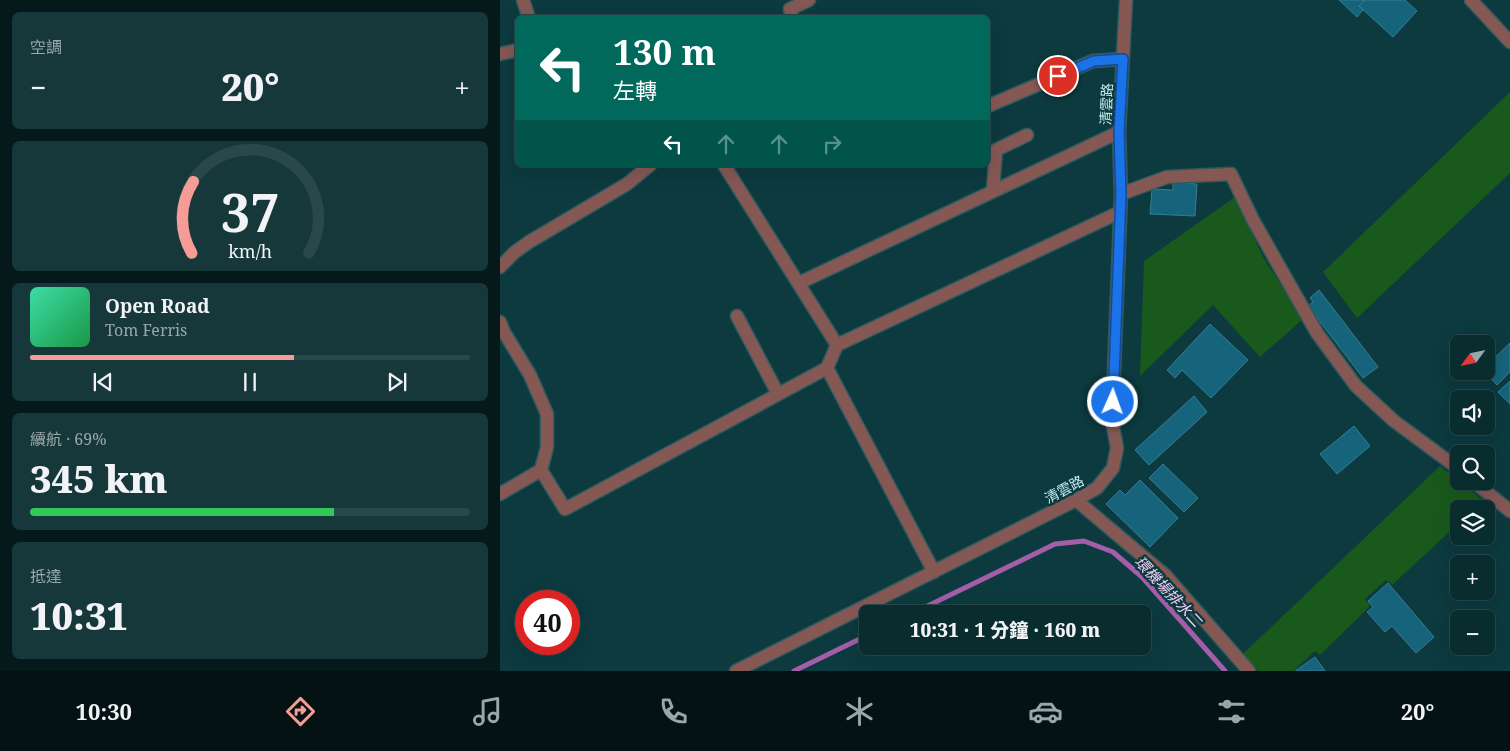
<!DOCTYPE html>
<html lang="zh-TW">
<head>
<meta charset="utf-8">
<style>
  :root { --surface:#092c2f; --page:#17383b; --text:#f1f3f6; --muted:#99a7aa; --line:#29484b; --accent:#f59c96 }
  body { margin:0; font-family:"Noto Serif","Noto Sans TC",serif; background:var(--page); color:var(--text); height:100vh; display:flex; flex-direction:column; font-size:19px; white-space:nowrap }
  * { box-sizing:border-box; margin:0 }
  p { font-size:16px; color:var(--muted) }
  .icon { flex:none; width:28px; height:28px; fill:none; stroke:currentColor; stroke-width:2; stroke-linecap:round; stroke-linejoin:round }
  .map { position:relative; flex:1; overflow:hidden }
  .details { display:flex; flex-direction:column; gap:12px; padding:12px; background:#05181a; width:500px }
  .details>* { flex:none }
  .top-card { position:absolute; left:15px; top:15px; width:475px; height:152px; border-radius:8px; box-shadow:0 5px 20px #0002,0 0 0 1px var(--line); background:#00695c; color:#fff; overflow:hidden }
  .needle { width:32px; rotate:237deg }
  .fabs { position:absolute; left:950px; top:335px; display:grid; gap:10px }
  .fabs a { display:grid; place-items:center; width:45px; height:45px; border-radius:8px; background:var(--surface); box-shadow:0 5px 20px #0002,0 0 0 1px var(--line); font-size:25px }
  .speed { position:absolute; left:15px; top:590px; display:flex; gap:10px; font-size:25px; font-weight:700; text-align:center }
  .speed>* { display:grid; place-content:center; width:65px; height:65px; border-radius:50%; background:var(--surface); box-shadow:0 5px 20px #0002,0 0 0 1px var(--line); line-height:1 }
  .speed .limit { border:8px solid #d22; background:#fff; color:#111 }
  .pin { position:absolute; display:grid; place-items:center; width:42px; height:42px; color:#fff; margin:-21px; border:2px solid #fff; border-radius:50%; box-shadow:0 1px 5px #0007 }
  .me { position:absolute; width:55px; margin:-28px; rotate:2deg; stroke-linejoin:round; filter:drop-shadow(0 0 4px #0008) }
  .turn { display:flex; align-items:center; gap:18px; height:105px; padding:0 15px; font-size:22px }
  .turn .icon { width:65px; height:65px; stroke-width:2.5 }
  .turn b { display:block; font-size:35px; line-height:42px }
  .lanes { display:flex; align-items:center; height:48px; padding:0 15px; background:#0003; justify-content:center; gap:25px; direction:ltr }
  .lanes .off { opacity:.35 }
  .big { font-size:38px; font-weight:800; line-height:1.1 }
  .details .widget { flex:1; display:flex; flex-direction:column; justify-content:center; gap:8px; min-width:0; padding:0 18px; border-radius:8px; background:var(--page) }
  .details .dial { align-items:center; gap:0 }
  .dial svg { height:130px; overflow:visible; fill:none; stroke:var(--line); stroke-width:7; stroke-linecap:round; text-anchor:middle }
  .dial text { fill:var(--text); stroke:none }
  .song { display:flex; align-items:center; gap:15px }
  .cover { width:60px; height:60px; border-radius:8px; background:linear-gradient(135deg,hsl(160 70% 55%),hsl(140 70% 35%)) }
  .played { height:5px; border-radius:2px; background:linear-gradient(90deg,var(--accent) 60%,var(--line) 60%) }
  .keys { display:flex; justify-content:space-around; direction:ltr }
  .heat { display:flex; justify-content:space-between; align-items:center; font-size:28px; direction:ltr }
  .charge { height:8px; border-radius:4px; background:linear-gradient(90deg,#34c759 69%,var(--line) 0) }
  .trip { position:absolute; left:359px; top:605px; width:292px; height:50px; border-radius:8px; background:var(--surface); box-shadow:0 5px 20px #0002,0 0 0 1px var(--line); font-weight:800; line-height:50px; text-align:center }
  .dock { display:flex; height:80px; justify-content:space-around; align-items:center; background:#041213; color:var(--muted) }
  .dock .icon { width:35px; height:35px }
  .dock .active { color:var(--accent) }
  .dock b { font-size:22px; color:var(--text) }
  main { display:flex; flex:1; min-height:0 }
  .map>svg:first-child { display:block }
  .green { fill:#195a1c }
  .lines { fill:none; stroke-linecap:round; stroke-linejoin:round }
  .stream { stroke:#a35da9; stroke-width:5 }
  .building { fill:#16647c; stroke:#357d96 }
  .minor-casing { stroke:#2d5a5e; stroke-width:15 }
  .minor { stroke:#855854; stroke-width:12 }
  .route-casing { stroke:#114b97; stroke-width:12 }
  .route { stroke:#1a73e8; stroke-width:9 }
  .labels { text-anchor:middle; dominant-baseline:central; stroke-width:5; stroke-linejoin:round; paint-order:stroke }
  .street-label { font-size:14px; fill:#c3e9ed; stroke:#0c3a3f }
  .water-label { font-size:15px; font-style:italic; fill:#f5d0f7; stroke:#0c3a3f }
</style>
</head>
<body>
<main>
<section class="details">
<div class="widget"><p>空調</p>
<div class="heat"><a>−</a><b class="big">20°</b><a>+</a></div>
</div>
<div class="widget dial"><svg viewBox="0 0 100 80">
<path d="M14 69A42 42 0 1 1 86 69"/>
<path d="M14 69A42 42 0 0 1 15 25" stroke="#f59c96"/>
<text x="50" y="56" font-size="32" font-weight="700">37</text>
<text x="50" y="72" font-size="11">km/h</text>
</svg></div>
<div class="widget">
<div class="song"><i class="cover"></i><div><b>Open Road</b><p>Tom Ferris</p></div></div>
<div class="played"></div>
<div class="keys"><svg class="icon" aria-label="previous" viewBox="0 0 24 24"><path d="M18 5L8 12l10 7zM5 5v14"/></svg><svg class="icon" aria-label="pause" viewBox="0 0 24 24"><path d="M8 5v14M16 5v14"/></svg><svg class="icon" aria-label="next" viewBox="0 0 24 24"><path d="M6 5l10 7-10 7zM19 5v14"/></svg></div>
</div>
<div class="widget"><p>續航 · 69%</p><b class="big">345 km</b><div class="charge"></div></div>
<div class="widget"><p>抵達</p><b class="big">10:31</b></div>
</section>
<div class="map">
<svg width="1010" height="671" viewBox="0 0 1010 671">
  <rect width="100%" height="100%" fill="#0c3a3f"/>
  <path class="green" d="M1010,92v81l-153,145 -34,-46z
    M735,197l28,60 40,62 -43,38 -47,-52 -73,71 4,-115z
    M940,466l43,34 -9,9h-15v14l-67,62 -6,-5 -21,19 5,6 -4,5 -46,45 -5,-4 -22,20h-35l-15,-17z"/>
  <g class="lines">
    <path class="stream" d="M411,614l144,-70 29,-3 29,11 29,25 83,94
      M294,671l74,-36"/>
  </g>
  <path class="building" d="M839,0h24l1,1 -5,5 4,4 -6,7z
    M865,0h40l12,11 -24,26 -34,-31z
    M673,182l24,2 -2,32 -45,-2 2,-25 21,1z
    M819,290l59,77 -15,11 -55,-72 5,-4 -3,-4z
    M710,324l38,36 -37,38 -29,-28 -7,8 -8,-8z
    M1010,343v29l-13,13 -13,-14h2v-5z
    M1010,381v23l-12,-12z
    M694,396l13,16 -58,53 -14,-15z
    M854,426l16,20 -33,28 -17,-20z
    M663,464l35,34 -14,14 -35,-34z
    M640,480l38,38 -28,29 -44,-43 14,-14 5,5z
    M888,583l46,54 -18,16 -24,-27 -7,6 -18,-20 6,-5 -5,-6z
    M815,657l10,14h-30z"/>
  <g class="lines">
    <defs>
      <path id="minor" d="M23,0l6,18
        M971,0l39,42
        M292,18l-2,-9 19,-9
        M0,54l18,-4
        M488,106l105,-45 30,-2
        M224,165l113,180
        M493,190l3,-40 31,-15
        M621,194l46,-17 64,-3 22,46 64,113 39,53 38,35 65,48
        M0,267l15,-15 14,-10 98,-58 23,-19
        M299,283l320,-151
        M237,316l41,78
        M0,322l4,10 26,43 17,39v33l-6,23 -41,24
        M327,368l107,204
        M41,470l24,39 262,-141 10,-23 283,-133
        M973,481l37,30
        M576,500l89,75 84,96
        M236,671l340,-171 21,-12 16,-20 4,-20 -5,-27 9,-227 -2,-62 7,-132"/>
    </defs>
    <use href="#minor" class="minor-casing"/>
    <use href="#minor" class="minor"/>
  </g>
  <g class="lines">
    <defs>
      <path id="route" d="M558,76l36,-15 29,-2 -4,73 2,62 -8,208"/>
    </defs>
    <use href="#route" class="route-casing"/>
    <use href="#route" class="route"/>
  </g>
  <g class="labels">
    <g class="street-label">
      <text transform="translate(606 104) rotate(-87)">清雲路</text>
      <text transform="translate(564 489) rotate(-28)">清雲路</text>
    </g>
    <g class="water-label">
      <text transform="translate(669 591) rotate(47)">環機場排水二</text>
    </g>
  </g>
</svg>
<div class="fabs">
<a><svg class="needle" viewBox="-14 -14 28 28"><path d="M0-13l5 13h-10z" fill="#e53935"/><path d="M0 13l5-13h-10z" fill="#99a7aa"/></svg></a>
<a><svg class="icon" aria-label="sound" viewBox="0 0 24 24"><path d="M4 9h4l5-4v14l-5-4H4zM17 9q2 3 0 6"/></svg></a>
<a><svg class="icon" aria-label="search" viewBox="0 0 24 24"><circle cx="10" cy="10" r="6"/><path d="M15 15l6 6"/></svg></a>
<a><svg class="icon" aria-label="layers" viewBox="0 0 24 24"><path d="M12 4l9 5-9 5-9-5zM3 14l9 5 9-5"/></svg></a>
<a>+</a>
<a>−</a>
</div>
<div class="speed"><div class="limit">40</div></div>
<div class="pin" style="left:558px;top:76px;background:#d93025"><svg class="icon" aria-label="arrive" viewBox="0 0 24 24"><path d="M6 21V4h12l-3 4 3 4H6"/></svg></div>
<svg class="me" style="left:613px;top:402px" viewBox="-20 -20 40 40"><circle r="17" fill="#1a73e8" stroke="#fff" stroke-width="3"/><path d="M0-11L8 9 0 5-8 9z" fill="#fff"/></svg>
<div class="trip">10:31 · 1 分鐘 · 160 m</div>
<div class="top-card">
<div class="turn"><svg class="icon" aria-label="left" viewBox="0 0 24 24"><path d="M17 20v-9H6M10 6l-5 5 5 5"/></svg><div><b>130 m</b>左轉</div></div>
<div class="lanes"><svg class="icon" aria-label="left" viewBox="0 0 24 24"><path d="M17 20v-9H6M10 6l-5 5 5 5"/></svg><svg class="icon off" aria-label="ahead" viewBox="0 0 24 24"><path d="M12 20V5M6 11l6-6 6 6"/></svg><svg class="icon off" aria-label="ahead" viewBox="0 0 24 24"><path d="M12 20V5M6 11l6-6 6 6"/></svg><svg class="icon off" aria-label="right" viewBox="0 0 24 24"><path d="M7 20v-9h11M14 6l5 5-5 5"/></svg></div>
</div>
</div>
</main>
<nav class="dock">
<b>10:30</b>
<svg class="icon active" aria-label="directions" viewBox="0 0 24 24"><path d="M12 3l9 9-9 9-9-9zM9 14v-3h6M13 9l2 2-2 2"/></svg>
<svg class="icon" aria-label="music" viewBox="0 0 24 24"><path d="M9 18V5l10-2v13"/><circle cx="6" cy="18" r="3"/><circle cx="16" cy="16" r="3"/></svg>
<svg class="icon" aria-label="phone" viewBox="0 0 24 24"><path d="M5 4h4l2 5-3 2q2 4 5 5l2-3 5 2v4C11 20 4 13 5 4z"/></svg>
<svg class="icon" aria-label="climate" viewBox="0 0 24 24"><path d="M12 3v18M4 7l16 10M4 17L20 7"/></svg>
<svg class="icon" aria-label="car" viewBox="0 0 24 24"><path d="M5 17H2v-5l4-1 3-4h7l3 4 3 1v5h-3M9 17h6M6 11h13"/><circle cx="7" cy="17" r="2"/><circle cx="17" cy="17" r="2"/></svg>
<svg class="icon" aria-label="filters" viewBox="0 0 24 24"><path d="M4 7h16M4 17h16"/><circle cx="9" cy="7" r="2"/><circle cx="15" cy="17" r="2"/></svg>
<b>20°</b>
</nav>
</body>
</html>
